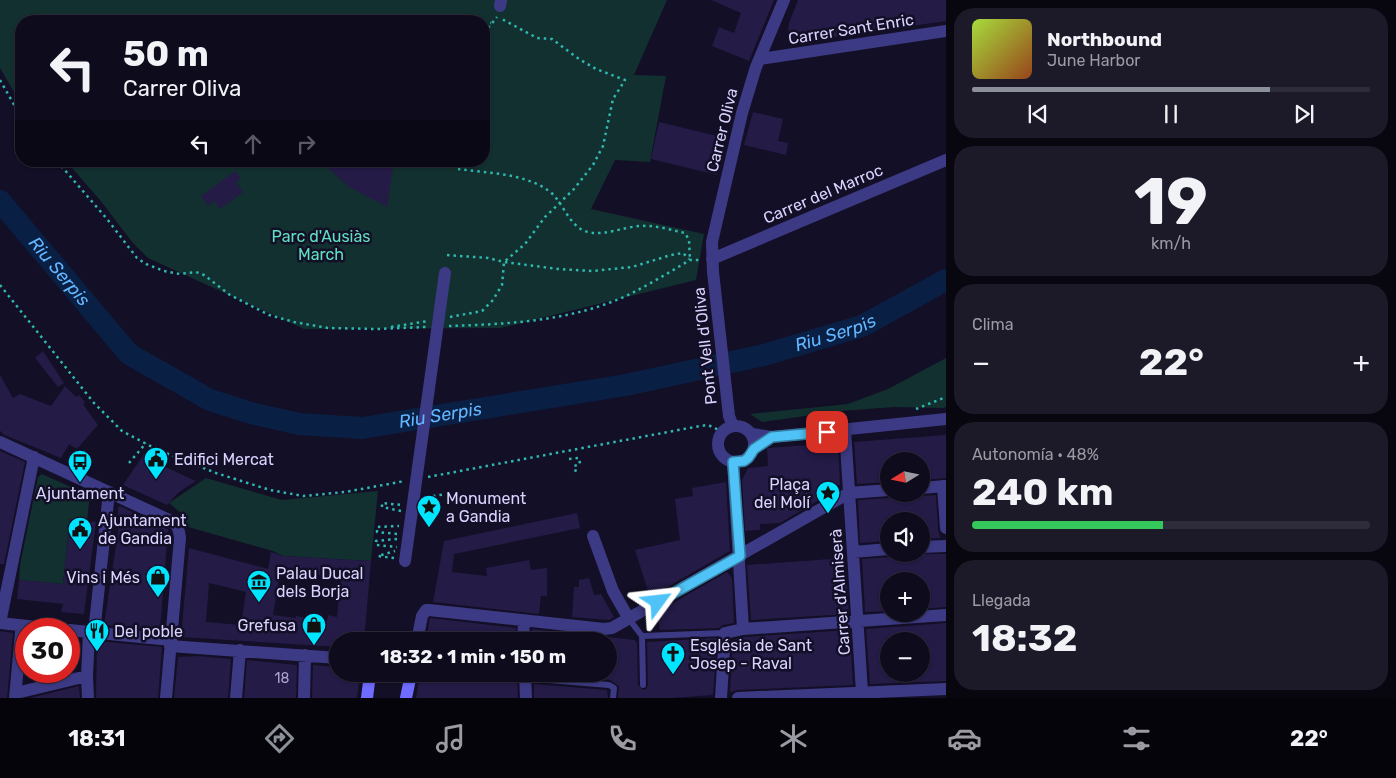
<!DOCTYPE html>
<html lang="es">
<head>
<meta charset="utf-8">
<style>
  :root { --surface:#0e0b1c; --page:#1c1929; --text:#f1f3f6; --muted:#9b9ba3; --line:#2e2b3b; --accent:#8c9099 }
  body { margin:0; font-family:Rubik,sans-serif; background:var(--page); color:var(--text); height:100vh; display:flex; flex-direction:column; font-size:19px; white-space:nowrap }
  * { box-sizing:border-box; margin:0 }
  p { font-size:16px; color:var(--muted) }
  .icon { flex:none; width:28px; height:28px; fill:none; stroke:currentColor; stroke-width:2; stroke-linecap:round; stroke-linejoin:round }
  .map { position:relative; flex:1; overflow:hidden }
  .side { display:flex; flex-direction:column; gap:8px; padding:8px; background:#08060f; width:450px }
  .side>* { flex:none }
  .guide { position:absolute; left:15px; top:15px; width:475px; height:152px; border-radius:20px; box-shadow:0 1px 4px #0004,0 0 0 1px var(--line); background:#0e0b1c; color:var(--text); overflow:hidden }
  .needle { width:32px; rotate:260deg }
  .fabs { position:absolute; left:880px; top:452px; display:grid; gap:10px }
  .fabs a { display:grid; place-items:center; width:50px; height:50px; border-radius:50%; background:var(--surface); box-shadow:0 1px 4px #0004,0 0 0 1px var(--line); font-size:25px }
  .speed { position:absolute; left:15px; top:618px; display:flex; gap:10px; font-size:25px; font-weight:700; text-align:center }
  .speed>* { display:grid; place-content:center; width:65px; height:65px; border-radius:50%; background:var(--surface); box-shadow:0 1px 4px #0004,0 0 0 1px var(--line); line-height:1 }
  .speed .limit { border:8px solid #d22; background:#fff; color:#111 }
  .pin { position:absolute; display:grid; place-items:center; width:42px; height:42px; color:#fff; margin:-21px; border-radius:10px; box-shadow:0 2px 8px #0006 }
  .me { position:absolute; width:55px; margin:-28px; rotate:60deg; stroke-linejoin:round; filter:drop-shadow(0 0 4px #0008) }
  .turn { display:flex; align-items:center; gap:18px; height:105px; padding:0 25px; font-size:22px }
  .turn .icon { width:65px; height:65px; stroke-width:2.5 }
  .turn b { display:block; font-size:35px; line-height:42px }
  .lanes { display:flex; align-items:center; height:48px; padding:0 25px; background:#0003; justify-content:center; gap:25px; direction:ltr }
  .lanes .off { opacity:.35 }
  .big { font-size:38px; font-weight:700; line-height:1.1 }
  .side .card { flex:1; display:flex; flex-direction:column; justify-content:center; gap:8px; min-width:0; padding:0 18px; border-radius:20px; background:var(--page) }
  .side .dial { align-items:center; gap:0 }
  .dial b { font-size:65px; line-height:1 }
  .song { display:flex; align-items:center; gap:15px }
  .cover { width:60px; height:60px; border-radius:8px; background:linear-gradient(135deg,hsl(80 70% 55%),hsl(20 70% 35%)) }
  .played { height:5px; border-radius:2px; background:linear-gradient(90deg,var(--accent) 75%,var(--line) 75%) }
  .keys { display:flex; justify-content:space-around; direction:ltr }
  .heat { display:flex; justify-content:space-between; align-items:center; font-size:28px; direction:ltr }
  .charge { height:8px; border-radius:4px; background:linear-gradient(90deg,#34c759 48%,var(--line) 0) }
  .trip { position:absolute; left:329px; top:632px; width:288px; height:50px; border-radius:25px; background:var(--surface); box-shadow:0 1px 4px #0004,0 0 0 1px var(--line); font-weight:700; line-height:50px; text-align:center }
  .menu { display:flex; height:80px; justify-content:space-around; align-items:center; background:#06040b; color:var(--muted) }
  .menu .icon { width:35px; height:35px }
  .menu .active { color:var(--accent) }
  .menu b { font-size:22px; color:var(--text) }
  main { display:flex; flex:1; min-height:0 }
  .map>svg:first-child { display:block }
  .green { fill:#12302f }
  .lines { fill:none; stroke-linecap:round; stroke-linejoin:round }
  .river { stroke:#0a1f44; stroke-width:22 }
  .building { fill:#241b47; fill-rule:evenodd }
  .path { stroke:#2fb8b0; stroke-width:2.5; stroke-dasharray:2.5 4; stroke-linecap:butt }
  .lane { stroke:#3d3a85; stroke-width:6 }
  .street { stroke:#3d3a85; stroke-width:12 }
  .secondary { stroke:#6f6bff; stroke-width:12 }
  .street-bridge { stroke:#3d3a85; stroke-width:12 }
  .route-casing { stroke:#337fa1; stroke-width:12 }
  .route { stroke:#4fc3f7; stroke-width:9 }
  .labels { text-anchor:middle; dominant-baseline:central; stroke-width:5; stroke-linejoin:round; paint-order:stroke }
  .number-label { font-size:14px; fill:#aca6d1 }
  .street-label { font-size:16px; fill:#d9d4ff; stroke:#130f26 }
  .park-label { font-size:16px; fill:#5fe0c0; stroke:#130f26 }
  .poi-label { font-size:16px; fill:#d9d4ff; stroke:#130f26; text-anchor:start }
  .water-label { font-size:18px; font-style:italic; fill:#62b6ff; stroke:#130f26 }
</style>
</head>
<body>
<main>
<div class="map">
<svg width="946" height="698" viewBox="0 0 946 698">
  <rect width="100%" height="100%" fill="#130f26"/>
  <path class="green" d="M0,0h667l-33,75 32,1 -16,86 -35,-2 -24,49 113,25 -8,46 -195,48 -197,1 -156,-71 -16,-16 -32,-42 -34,-39h418v-140h-463v83l-21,-36z
    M946,358v49l-3,1 -49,-1 -53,4 -79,11 -12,-8 98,-10 40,-15z
    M42,474l40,18 8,2 -3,27 -17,-2 -7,65 -44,-4 1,-15 18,-88z
    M206,478l76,22 96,-9 -7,70 -88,-5 -10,-5 -85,-24 -5,-12 -14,-12z"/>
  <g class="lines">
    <path class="river" id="s1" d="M0,201l129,153 81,46 41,13 48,11 63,4 264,-43 138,-30 98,-29 84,-46"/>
  </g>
  <path class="building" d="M711,0h63l-25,61 -37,-15 7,-19 15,6 7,-20z
    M798,0h148v21l-146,21 -7,-4 -5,-8 1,-7z
    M753,112l30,7 -5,22 10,2 -2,12 -42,-10z
    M659,122l66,16 -8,37 -66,-16z
    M320,161h74l-7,46 -38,-20z
    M235,171l6,7 -5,4 7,10 -23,17 -6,-8 -6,5 -7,-10z
    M43,351l21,32 -6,4 -23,-29z
    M0,375l13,23 7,-4 31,12 14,-20 11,11 3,-2 6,7 -2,2 15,21 -21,24 -8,-5 -8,14 -59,-24 1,-1 -3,-2z
    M946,435v43l-25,2v-19h-32v21l-32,2 -3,-42z
    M838,443l2,42 -21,2v13l-39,23 -20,1v6l-15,1 -3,-51 6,-12 20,-2 -1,-18z
    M0,451l25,11 -21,102h-4z
    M144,454l14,6 -1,3 39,18 -17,11 -12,13 -44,-20z
    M726,482l4,69 -80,46 -15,-47 45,-10 -5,-41 18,-3 -1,-8z
    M936,495l2,34 2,9 -19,1v-18h-32v20l-29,2 -2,-43z
    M120,506l48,23 -8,102 -56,-6 16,-106 -2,-2v-10z
    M577,513l3,15 -126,26 -2,18 35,4 -1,-8 43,-8 2,10 16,-2v28h-6l-2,18 -106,-12 11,-61z
    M70,519l26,3 -12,92 -23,-2 2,-8 -46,-5 2,-19 44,4z
    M189,548l79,21 3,-17 12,4 88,5 -7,80h-26v6l-157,-10zM280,573l61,3 -4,41 -9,-2 -1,6 -31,-5v2l-23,-3zM209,583l37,9 -5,33 -35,-3z
    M895,554h51v53l-25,2v-28h-32v30l-24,1 -3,-53 28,-2z
    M845,558l4,56 -98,6 -4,-55z
    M727,572l5,6 2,45 -11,2 -4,3 -59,2 -3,-18z
    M589,578l5,17 7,-1 13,23 -5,3 -37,-3 2,-30h5v-7z
    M430,618l86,10 -1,13h-89z
    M946,623v58l-76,3 -4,-55zM889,641h32v33h-32z
    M532,629l59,7v5h-60z
    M850,630l3,55 -115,5 -8,2 3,-52 11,-3z
    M0,631l13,2 -6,65h-7z
    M608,637l27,3v2h2l1,43 5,5 3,-1 2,-4 -1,-43 70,-4 -4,57 -42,3h-53l1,-12 -9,-6 -76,-6h74z
    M97,641l65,6 -4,51h-62z
    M198,656l33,3 -3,39h-54l4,-41z
    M247,660l50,5 -1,33h-52z
    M313,665l25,2v7h22l-3,24h-45z
    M420,674h97l1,24h-102z
    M534,684l73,6 1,8h-74z
    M79,686l1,12h-50z"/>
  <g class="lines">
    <path class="path" d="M484,25l7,-2
      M484,33l13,-16
      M0,80l21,37
      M57,161l50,58 30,39 9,6 18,7 16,3 16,-2 8,3 26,20 39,20 25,7 34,6 49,1 49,-2
      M458,169c29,4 66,4 91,22 15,11 19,36 39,41 17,4 35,-5 52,-6 16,-1 31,4 45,7l4,7 1,20
      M447,255l41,3 16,4 54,7 34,2 40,-4 39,-12 12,-2 6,6
      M0,285l94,118 28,28 34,18 60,24 54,17 33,6 42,-4 60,-11
      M450,317l32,-6 11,-11 9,-15 2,-23 21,-18 20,-27 29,-28 19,-24 10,-19 10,-47 12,-19 -29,-11 -17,-10 -27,-20 -15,-1 -37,-20
      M449,326c61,-2 125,-5 181,-32 20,-10 40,-22 60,-34h11
      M391,327l37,-6
      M916,409l30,-12
      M569,459l10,-1 1,6 -6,2 2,6
      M129,463l17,-20
      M428,477l272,-51 8,-1 13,6
      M433,496l14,-2
      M401,511l-19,-4v-4l20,2
      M397,534l-20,-2v-5l22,-1
      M397,539l-21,2v4l21,2
      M394,558l-16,-2 17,-5"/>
    <path class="lane" d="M629,619l13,17 1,49
      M642,636l83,-3
      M525,678l84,7 5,3 -1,10"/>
    <path class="street" d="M500,6l1,-6
      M760,59l186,-28
      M712,259l234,-99
      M718 444a18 18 0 1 1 36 0a18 18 0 1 1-36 0Z
      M733,426l-4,-10 -16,-144 -1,-30 30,-129 14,-46 28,-67
      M845,430l17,262
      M752,434l20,3 174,-18
      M0,442l167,77c9,4 12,8 13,19l-14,160
      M733,462l10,167
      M943,486l3,42
      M921,488l25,-2
      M593,536l20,55 16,28
      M921,547l25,-1
      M853,552l36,-3
      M0,623l34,-166
      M0,623l55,6
      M69,630l102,10
      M94,633l15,-141
      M417,641l5,-25 4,-6h3l175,19 8,-1 237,-135 40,-3
      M523,641l1,-20
      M170,646l168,12
      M525,674l1,24
      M16,693l71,-17
      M15,698l6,-66 5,1
      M88,698l-1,-22 2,-44
      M236,698l4,-48
      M304,698l1,-43
      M721,698l4,-65 18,-4 203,-14
      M738,698l208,-9"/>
    <path class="secondary" d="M367,698l3,-24
      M406,698l5,-24"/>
    <path class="street-bridge" d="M405,561l40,-288"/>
  </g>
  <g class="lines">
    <defs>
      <path id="route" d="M658,602l82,-46 -7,-94 11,-1 4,-3 6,-9 18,-12 55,-5"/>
    </defs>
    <use href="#route" class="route-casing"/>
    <use href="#route" class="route"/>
  </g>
  <defs>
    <symbol id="civic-pin" viewBox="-11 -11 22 30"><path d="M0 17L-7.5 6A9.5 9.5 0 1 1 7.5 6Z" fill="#00e5ff" stroke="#130f26"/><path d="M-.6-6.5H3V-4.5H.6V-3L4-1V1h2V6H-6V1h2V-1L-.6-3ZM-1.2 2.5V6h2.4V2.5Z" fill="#111"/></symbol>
    <symbol id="bus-pin" viewBox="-11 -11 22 30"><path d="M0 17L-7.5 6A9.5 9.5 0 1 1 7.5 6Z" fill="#00e5ff" stroke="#130f26"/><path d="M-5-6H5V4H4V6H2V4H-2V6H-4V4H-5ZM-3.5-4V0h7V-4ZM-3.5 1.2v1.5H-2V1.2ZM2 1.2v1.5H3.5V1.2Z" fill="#111"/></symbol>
    <symbol id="sight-pin" viewBox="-11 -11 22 30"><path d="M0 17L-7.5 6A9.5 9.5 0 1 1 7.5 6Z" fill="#00e5ff" stroke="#130f26"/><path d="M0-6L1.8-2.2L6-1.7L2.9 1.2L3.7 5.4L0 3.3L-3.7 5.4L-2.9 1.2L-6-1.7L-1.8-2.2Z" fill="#111"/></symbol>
    <symbol id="shop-pin" viewBox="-11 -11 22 30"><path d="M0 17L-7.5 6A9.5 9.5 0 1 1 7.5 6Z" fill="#00e5ff" stroke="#130f26"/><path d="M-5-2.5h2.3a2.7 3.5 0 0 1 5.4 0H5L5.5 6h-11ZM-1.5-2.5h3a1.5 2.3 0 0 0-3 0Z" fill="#111"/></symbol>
    <symbol id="museum-pin" viewBox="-11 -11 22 30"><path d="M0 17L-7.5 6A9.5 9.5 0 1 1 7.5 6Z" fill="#00e5ff" stroke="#130f26"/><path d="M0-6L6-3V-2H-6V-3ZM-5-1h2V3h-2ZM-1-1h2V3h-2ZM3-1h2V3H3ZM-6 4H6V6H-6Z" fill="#111"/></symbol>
    <symbol id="restaurant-pin" viewBox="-11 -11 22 30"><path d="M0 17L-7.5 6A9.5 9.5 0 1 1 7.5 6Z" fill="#00e5ff" stroke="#130f26"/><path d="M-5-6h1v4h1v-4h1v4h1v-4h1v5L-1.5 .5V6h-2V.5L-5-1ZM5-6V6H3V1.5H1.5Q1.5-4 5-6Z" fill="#111"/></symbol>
    <symbol id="church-pin" viewBox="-11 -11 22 30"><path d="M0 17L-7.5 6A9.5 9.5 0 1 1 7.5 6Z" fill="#00e5ff" stroke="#130f26"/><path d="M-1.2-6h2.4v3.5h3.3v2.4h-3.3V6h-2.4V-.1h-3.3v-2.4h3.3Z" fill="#111"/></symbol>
  </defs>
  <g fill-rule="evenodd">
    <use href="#civic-pin" x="142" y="445" width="28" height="38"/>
    <use href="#bus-pin" x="66" y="448" width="28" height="38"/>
    <use href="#sight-pin" x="814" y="479" width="28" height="38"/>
    <use href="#sight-pin" x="415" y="493" width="28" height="38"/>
    <use href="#civic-pin" x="66" y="515" width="28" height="38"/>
    <use href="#shop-pin" x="144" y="563" width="28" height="38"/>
    <use href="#museum-pin" x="245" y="568" width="28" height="38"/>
    <use href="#shop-pin" x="300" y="611" width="28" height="38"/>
    <use href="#restaurant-pin" x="83" y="617" width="28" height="38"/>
    <use href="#church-pin" x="659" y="640" width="28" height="38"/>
  </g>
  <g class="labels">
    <g class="number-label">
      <text x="282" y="678">18</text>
    </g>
    <g class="street-label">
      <text transform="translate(851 29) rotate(-9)">Carrer Sant Enric</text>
      <text transform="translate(722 130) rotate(-76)">Carrer Oliva</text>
      <text transform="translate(823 194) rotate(-23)">Carrer del Marroc</text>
      <text transform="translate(705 346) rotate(-96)">Pont Vell d’Oliva</text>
      <text transform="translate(840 592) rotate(-94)">Carrer d'Almiserà</text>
    </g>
    <g class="park-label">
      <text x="321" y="236">Parc d'Ausiàs<tspan x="321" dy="18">March</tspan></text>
    </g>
    <g class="poi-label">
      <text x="174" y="459">Edifici Mercat</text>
      <text x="810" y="484" text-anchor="end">Plaça<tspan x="810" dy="18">del Molí</tspan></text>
      <text x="80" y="493" text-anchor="middle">Ajuntament</text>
      <text x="446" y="498">Monument<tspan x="446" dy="18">a Gandia</tspan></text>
      <text x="98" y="520">Ajuntament<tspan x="98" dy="18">de Gandia</tspan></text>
      <text x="276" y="573">Palau Ducal<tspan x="276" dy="18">dels Borja</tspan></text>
      <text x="140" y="577" text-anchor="end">Vins i Més</text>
      <text x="296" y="625" text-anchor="end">Grefusa</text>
      <text x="114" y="631">Del poble</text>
      <text x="690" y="645">Església de Sant<tspan x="690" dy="18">Josep - Raval</tspan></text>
    </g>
    <g class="water-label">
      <text stroke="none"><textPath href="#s1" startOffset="92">Riu Serpis</textPath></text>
      <text stroke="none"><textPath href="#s1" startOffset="932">Riu Serpis</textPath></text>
      <text stroke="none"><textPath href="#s1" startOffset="528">Riu Serpis</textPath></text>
    </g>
  </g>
</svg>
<div class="fabs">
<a><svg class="needle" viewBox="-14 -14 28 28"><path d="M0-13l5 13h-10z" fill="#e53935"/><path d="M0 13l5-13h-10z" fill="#9b9ba3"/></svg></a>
<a><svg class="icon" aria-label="sound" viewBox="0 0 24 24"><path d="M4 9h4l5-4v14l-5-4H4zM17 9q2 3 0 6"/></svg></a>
<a>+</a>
<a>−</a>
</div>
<div class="speed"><div class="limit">30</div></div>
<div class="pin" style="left:827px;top:432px;background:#d93025"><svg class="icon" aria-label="arrive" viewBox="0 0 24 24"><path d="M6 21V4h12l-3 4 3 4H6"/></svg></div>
<svg class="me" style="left:658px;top:602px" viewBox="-20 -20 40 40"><path d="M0-17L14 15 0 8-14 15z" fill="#4fc3f7" stroke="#fff" stroke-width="4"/></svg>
<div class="trip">18:32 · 1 min · 150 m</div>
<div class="guide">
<div class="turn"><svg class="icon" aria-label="left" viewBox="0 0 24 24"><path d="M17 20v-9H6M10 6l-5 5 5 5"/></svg><div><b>50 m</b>Carrer Oliva</div></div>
<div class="lanes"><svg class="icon" aria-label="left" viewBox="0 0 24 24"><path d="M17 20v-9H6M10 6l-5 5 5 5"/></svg><svg class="icon off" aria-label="ahead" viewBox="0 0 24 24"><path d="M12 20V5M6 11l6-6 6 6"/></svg><svg class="icon off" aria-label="right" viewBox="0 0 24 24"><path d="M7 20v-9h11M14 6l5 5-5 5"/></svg></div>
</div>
</div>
<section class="side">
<div class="card">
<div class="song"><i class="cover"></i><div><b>Northbound</b><p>June Harbor</p></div></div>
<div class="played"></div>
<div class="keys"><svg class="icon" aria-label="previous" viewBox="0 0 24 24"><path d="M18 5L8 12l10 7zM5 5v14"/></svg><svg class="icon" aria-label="pause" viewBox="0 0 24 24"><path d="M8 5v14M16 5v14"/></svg><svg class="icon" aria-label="next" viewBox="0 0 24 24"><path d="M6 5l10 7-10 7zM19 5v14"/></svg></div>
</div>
<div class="card dial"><b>19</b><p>km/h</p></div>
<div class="card"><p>Clima</p>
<div class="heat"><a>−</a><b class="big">22°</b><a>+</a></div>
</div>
<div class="card"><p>Autonomía · 48%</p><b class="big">240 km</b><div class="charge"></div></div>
<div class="card"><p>Llegada</p><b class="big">18:32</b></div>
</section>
</main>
<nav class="menu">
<b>18:31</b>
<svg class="icon active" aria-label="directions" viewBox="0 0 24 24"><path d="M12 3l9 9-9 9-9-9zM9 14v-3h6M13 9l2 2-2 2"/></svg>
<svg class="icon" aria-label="music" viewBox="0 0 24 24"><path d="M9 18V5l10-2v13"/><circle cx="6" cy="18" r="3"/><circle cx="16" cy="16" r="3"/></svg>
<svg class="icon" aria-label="phone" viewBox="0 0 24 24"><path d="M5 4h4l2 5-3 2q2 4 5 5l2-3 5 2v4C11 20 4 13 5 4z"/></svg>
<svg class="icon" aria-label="climate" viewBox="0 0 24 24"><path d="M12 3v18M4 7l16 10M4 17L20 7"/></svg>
<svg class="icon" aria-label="car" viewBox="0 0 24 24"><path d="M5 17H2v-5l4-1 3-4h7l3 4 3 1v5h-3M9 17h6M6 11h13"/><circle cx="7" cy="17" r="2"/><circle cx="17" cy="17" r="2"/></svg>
<svg class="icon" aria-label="filters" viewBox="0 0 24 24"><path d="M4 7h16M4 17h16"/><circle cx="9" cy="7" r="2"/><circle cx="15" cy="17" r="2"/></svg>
<b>22°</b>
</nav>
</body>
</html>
